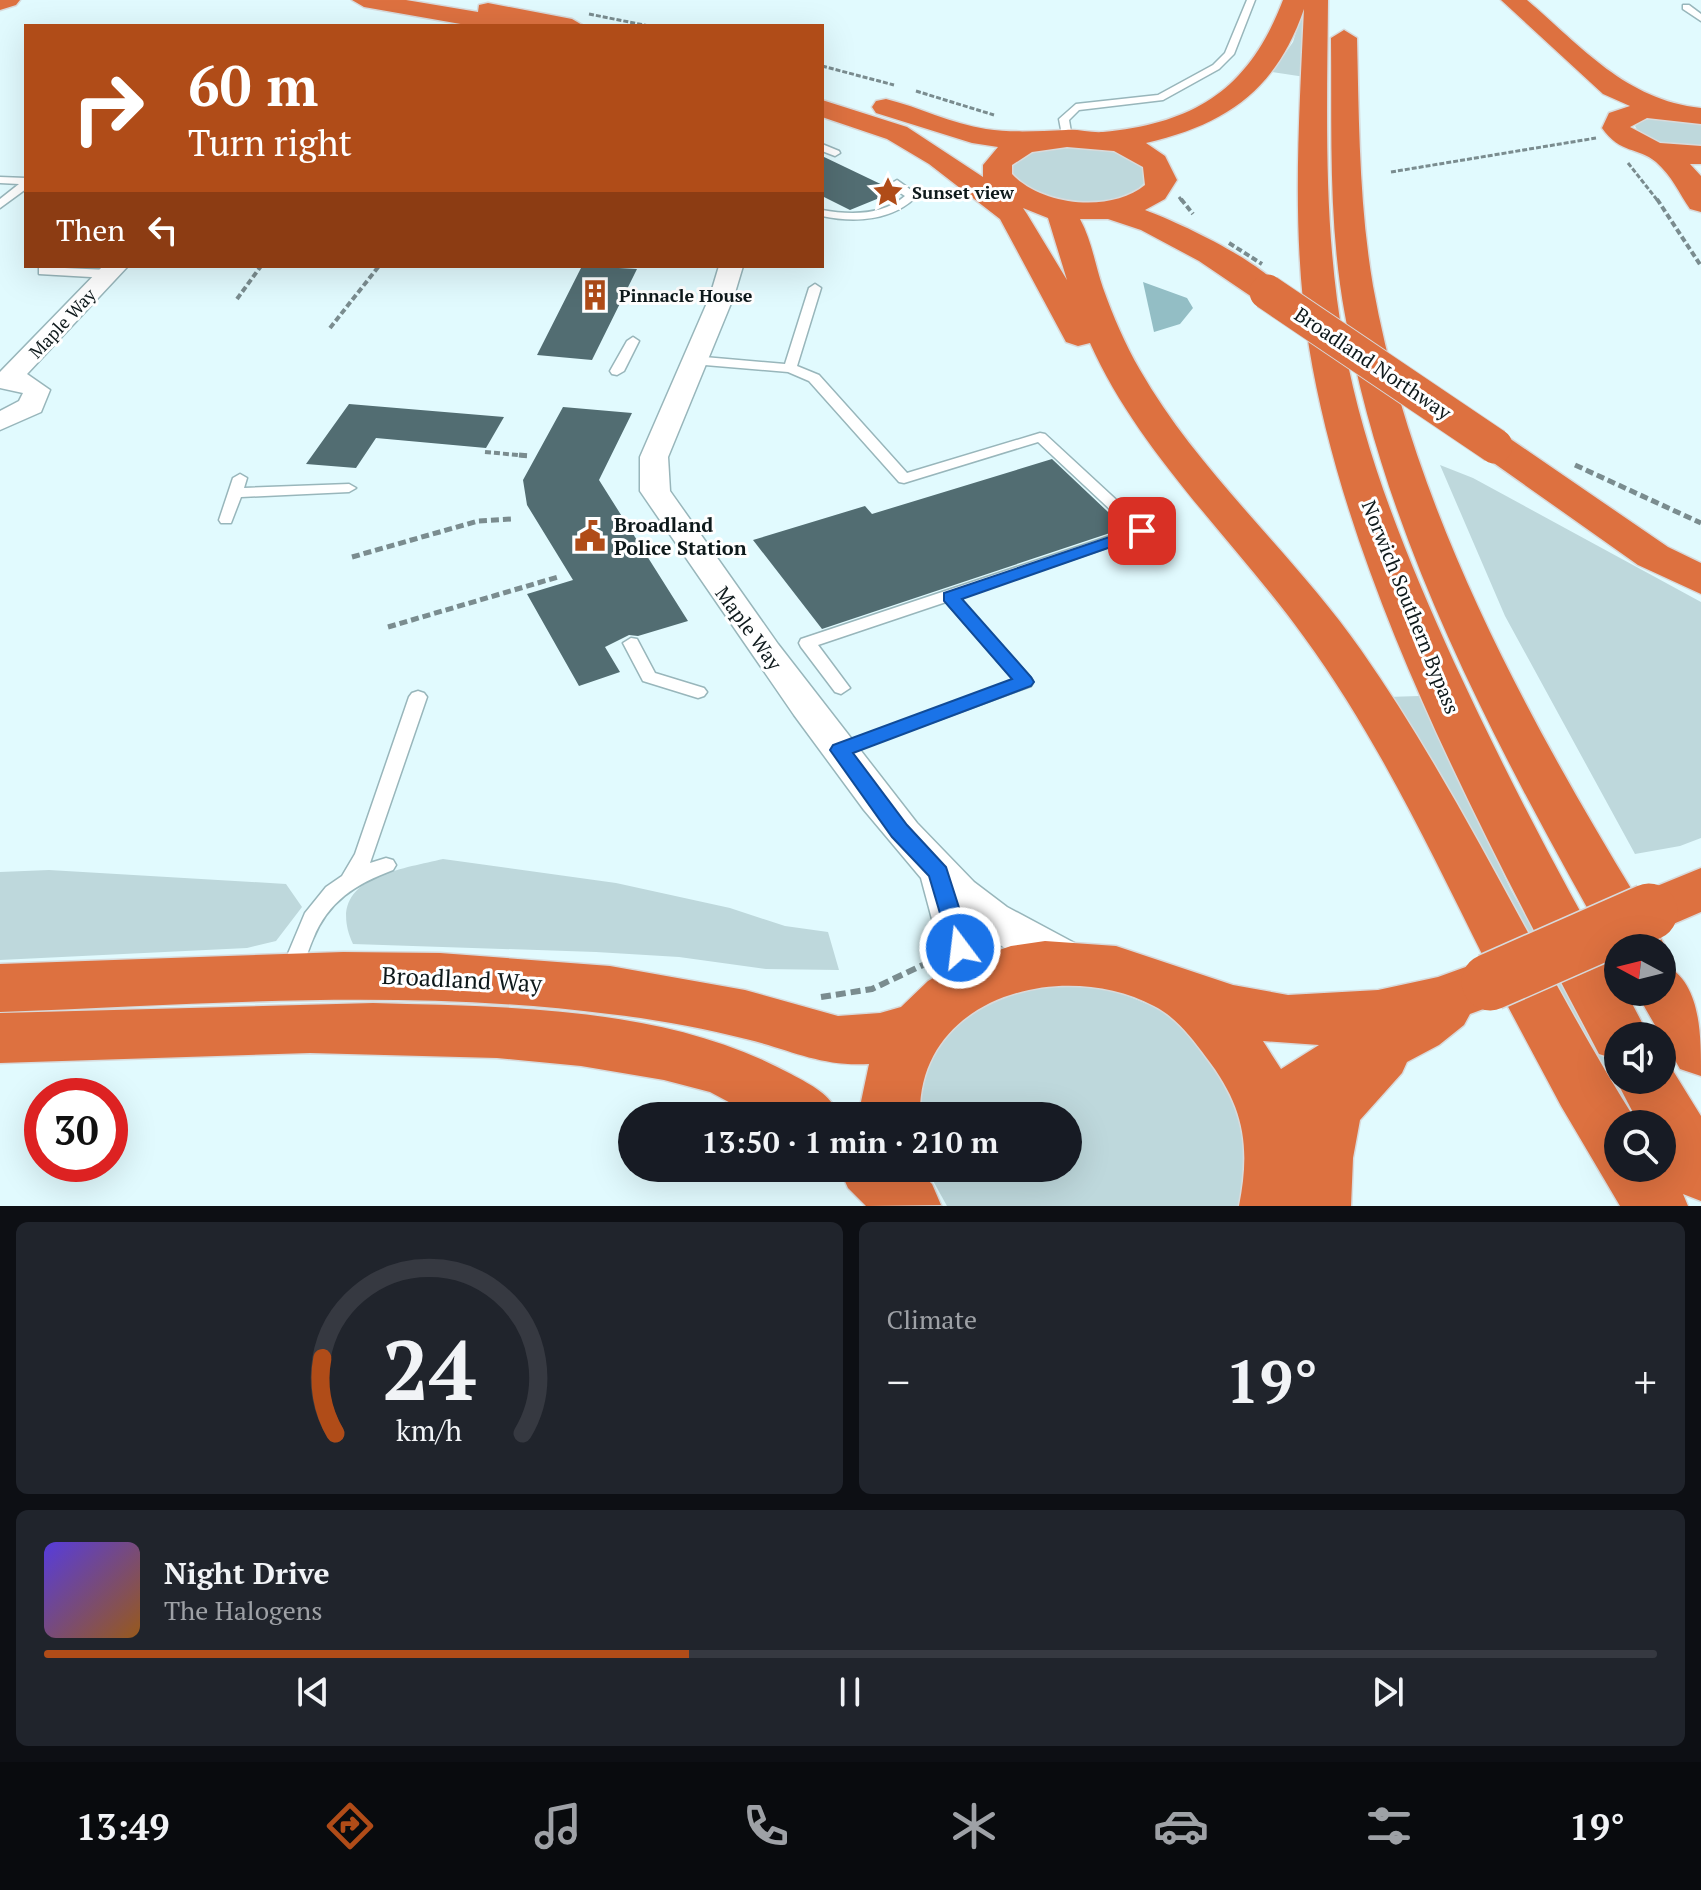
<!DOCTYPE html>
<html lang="en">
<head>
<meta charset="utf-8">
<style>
  :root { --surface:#171b24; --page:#20242c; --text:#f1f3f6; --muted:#9ea1a6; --line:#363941; --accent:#b04c18 }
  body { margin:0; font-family:"PT Serif",serif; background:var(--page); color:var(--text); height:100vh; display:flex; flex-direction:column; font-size:30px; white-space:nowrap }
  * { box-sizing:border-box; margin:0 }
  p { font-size:26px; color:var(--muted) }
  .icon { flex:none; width:44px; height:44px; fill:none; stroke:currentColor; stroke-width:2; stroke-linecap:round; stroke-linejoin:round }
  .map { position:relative; height:1206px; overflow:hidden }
  .details { display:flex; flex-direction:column; gap:16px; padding:16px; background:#0d0f14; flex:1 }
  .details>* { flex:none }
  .top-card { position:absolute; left:24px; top:24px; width:800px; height:244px; border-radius:0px; box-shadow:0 8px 32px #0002; background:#b04c18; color:#fff; overflow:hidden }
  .needle { width:52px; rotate:277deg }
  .buttons { position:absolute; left:1604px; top:934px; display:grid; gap:16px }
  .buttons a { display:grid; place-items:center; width:72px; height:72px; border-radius:50%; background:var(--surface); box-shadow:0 8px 32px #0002; font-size:40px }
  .speed { position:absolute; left:24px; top:1078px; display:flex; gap:16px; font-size:40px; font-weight:700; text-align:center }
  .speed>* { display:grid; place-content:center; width:104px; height:104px; border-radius:50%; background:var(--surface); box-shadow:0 8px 32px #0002; line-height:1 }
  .speed .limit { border:12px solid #d22; background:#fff; color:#111 }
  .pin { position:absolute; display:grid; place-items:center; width:68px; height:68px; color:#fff; margin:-34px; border-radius:16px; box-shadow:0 4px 12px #0006 }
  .me { position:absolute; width:88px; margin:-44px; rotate:345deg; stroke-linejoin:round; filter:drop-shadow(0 0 6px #0008) }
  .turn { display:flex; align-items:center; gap:28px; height:168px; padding:0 32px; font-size:36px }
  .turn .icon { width:104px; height:104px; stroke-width:2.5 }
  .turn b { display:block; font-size:56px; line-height:68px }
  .then { display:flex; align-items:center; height:76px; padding:0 32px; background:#0003; gap:16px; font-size:30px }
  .big { font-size:60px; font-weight:600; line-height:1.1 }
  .details .tile { flex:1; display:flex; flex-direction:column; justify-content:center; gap:12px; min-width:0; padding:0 28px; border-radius:12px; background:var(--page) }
  .details .dial { align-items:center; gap:0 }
  .dial svg { height:208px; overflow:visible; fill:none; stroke:var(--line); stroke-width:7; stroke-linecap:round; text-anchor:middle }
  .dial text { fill:var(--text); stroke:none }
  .song { display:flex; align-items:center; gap:24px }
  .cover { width:96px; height:96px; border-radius:12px; background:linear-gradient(135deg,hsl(250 70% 55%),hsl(30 70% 35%)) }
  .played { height:8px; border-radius:4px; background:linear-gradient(90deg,var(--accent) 40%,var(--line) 40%) }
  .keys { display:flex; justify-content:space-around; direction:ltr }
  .heat { display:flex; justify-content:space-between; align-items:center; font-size:44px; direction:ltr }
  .details .tiles { flex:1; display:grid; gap:16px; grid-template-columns:1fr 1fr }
  .tile:last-child { grid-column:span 2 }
  .trip { position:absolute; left:618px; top:1102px; width:464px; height:80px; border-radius:40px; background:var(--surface); box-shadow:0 8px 32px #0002; font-weight:600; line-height:80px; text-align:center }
  .tabs { display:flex; height:128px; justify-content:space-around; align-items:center; background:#090b0e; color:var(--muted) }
  .tabs .icon { width:56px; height:56px }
  .tabs .on { color:var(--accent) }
  .tabs b { font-size:36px; color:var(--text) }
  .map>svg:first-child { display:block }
  .green { fill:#bed8dc }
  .water { fill:#93bec5 }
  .building { fill:#526d72 }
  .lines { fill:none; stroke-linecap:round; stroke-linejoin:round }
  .lane-casing { stroke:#98b6bb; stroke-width:3 }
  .street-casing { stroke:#98b6bb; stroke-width:3 }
  .highway-casing { stroke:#d8dadb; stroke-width:3 }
  .path-far3 { stroke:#7a8c8f; stroke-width:3; stroke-dasharray:5 2; stroke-linecap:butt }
  .path-far2 { stroke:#7a8c8f; stroke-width:4; stroke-dasharray:6 3; stroke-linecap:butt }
  .path-far1 { stroke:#7a8c8f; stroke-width:5; stroke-dasharray:8 4; stroke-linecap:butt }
  .path { stroke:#7a8c8f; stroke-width:6; stroke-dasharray:10 5; stroke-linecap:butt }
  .lane { fill:#fff; fill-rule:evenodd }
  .street { fill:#fff; fill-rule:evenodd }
  .highway { fill:#dd7140; fill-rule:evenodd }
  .highway-bridge-far1-casing { stroke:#d8dadb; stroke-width:37; stroke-linecap:butt }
  .highway-bridge-casing { stroke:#d8dadb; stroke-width:60; stroke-linecap:butt }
  .path-bridge { stroke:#7a8c8f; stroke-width:4; stroke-dasharray:6 3; stroke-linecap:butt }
  .highway-bridge-far1 { stroke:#dd7140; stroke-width:35 }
  .highway-bridge { stroke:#dd7140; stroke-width:57 }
  .route { fill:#1a73e8; stroke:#114b97; stroke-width:2 }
  .labels { text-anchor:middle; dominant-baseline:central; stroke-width:6; stroke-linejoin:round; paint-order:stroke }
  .far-poi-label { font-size:18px; font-weight:bold; fill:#0e191b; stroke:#fff; text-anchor:start }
  .far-street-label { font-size:18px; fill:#0e191b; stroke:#fff }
  .street-label { font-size:20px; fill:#0e191b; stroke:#fff }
  .poi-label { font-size:20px; font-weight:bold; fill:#0e191b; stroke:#fff; text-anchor:start }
  .near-street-label { font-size:24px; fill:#0e191b; stroke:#fff }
</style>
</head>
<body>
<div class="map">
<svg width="1701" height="1206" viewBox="0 0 1701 1206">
  <rect width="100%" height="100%" fill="#e1fafe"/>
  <path class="green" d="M1306,0l-1,77 -33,-5 21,-30z
    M1646,117l55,4v29c-20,-3 -57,-3 -66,-24z
    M1079,144c24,4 62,5 69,34 -21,33 -81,28 -112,15 -10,-4 -17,-13 -25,-19l1,-10 24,-16z
    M1440,465l33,13 228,124v236l-21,8 -45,8 -130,-238z
    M1419,696l92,194 133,234h-19l-238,-427z
    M443,859l173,24 114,25 55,18 43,6 11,38 -73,-1 -87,-12 -83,-5 -243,-8c-30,-66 45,-74 90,-85z
    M49,870l237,14 16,23 -26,34 -29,7 -247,12v-88z
    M1064,984l49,6 47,19 41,29 49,84 -9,84h-294l-21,-38h142v-52h-151c11,-91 63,-120 147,-132z"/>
  <path class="water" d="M1143,282l44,16 6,10 -13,16 -26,8z"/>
  <path class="building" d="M822,156l69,33 3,3 -44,18 -28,-14z
    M582,266l55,3 -45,91 -55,-5z
    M349,404l155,13 -18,31 -110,-10 -20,30 -50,-4z
    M563,407l69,6 -33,67 89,141 -50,15 -9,-1 -24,12 15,25 -41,14 -52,-92 46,-14 -46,-75 -4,-25z
    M1052,459l73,69 -303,101 -69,-89 112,-34 7,8z"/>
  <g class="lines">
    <defs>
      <path id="lane" d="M1247,0h8l-21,54 -15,15 -56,31 -84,10 -10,10 3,18 -9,2 -4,-21 17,-15 82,-9 55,-30 12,-12z
        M1683,5h6l12,9v7l-18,-12z
        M822,144l17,7 1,2 -5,3 -13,-5z
        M0,177l26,1v11l-26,19v-9l19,-15 -19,-1z
        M897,180l21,15c-25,26 -63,28 -96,21v-6c28,5 60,6 83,-14l-11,-7 -2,-6z
        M43,267l65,3 6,4 -6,4 -69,-4v-6z
        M815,284l6,4 -24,78 22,9 88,98 133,-40 5,1 105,97 -3,3 -188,64 72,80 2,4 -2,4 -191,70 -6,-2 -3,-4 3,-4 180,-66 -68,-78 -128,43 32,43 -9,6 -6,-2 -34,-45 -2,-4 2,-4 330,-110 -93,-87 -134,41 -5,-1 -90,-101 -21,-9 -95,-8 -7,-4 7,-4 92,8 24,-76z
        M633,337l6,4 -15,30 -7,4 -5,-1 -2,-3 17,-30z
        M240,474l7,4 -3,10 105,-4 7,4 -7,4 -108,5 -10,26h-10l-2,-3 14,-42z
        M631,638l6,1 18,34 49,15 3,4 -3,4 -6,2 -55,-17 -20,-38z
        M418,691l6,2 3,4 -57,166 16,-5 7,2 3,5 -3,5c-37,14 -65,31 -80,69 -6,14 -10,29 -17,42l-7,2 -7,-2 -3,-6 26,-62 21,-26 16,-11 13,-22 54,-157 3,-4z"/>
      <path id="street" d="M103,266h25l-101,108 23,16 -9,22 -41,18v-19l19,-10 4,-8 -23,-5v-16z
        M719,266h24l-9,30 -66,161 2,34 108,153 139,179 57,59 33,25 73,39 6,12 -6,12c-32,11 -80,-24 -106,-44 7,28 6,56 -6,81l-15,5 -15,-5 -6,-12 6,-32 -2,-29 -15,-56 -57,-68 -70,-95 -154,-224v-34l70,-161z"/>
      <path id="highway" d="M0,0h20l-4,5 -16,5z
        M352,0h54l72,12 1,-7 9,-2 84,16 12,7h-112l-108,-19z
        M1283,0h45c-1,114 -5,230 16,344 20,111 64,216 110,318 50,108 105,214 164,317v13h8l23,44h-31v24l-19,-6c-113,-214 -251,-468 -290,-707 -18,-112 -10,-226 -5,-338 -28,81 -77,115 -158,134l19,13 12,24 -12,19 -20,11c35,13 118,52 139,82l-5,7 -12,3 -12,-3 -56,-38 -58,-31 -33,-11h-28c12,22 15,46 23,69 10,28 22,56 37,82 59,103 153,183 221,280 105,150 179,319 277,474h-20v44h44v-44h-23l-23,-44 2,-4v4h44v-20l5,1 34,55v85l-18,-7 5,12h-68l-59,-100 -56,-105 -35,13 -6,11 -25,20 -32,17 -5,11 -42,47 -7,38 -2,48h-112c12,-60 5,-100 -33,-149 -14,-19 -30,-40 -52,-51 -91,-48 -237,-10 -234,110h-62l11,-52c-48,3 -78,-14 -123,-25 -44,-11 -92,-20 -137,-25 -202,-26 -406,-10 -609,-2v-48l343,-12 97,1 170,13 135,24 93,26 42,-3 21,-6 27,-26 30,-17 53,-18 34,-5 71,5 117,39 55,10 90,-5 60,-13 47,-17c-55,-110 -108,-223 -181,-323 -70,-97 -165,-184 -214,-294l-12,3 -12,-4 -66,-123 -71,-55 -42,-25 -65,-22v-17l85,27 76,50v-12l15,-18 -26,-4 -96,-30 -4,-6 4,-6 10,-2c33,8 66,25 100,30 27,4 53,2 80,1 12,-1 25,3 37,2 93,-9 146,-43 180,-132zM1067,147l47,4 29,16 2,18c-34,28 -103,21 -133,-11v-9l20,-13zM1023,208l25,10 19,62 -40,-66zM1263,1041l56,4 -38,24z
        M1501,0h26c55,47 99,100 174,108v16l-54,-6 -17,9 30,16 41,3v18h-11l11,12v36l-11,-3c-11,-16 -18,-33 -34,-47 -18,-15 -36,-8 -54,-34l7,-15 21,-7 -27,-12z
        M1344,30l13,8c2,82 2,166 16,248 39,218 148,421 262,609l66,-27v44l-44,19 9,17 -4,7v-7h-44v15c-114,-203 -232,-415 -273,-648 -17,-91 -13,-185 -14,-277z
        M1495,434l14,4 159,109 33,16v31l-63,-29 -157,-111 -5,-8 5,-8z
        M1662,963c39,18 39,69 39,113l-21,-7 -44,-77h26z
        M373,1003c138,4 293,3 418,71 22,12 38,19 49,42h-85l-45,-24 -46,-12 -83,-14 -84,-8 -187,-5 -310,10v-50z
        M839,1168h76l17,16 9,21 -75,1 -18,-18z"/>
    </defs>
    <use href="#lane" class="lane-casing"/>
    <use href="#street" class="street-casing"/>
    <use href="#highway" class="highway-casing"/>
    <path class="path-far3" d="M589,14l60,12
      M822,66l72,19
      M916,91l78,24
      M1628,163l30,38
      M1391,172l205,-34
      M1179,197l3,4"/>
    <path class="path-far2" d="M1181,199l12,15
      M1657,199l44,67
      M237,299l24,-33
      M330,328l49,-62
      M485,452l44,4"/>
    <path class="path-far1" d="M519,455l10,1
      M1575,465l126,58
      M352,557l126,-36 34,-2
      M388,627l170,-50"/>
    <path class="path" d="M821,997l51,-8 53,-25"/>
    <use href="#lane" class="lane"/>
    <use href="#street" class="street"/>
    <use href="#highway" class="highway"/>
    <defs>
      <path id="highway-bridge-far1" d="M1267,292l228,154"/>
      <path id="highway-bridge" d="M1490,982l159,-70"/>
    </defs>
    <use href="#highway-bridge-far1" class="highway-bridge-far1-casing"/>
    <use href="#highway-bridge" class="highway-bridge-casing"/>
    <path class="path-bridge" d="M1229,243l33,21"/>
    <use href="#highway-bridge-far1" class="highway-bridge-far1"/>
    <use href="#highway-bridge" class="highway-bridge"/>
  </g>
  <path class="route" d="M1142,526l6,1v7l-186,65 69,78 3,5 -3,4 -178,67 54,72 39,42 26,81 -4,6h-16l-23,-78 -37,-39 -62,-87 3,-5 179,-66 -68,-78v-8z"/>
  <defs>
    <symbol id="sight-bare" viewBox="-9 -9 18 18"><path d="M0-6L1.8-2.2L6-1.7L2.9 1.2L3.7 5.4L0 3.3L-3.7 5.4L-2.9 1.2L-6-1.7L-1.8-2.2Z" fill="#b04c18" stroke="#fff" stroke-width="2.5" paint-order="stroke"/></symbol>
    <symbol id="building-bare" viewBox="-9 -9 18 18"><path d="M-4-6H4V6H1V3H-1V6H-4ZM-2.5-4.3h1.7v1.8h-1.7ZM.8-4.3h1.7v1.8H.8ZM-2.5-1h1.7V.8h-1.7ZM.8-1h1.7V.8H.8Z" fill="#b04c18" stroke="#fff" stroke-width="2.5" paint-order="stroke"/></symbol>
    <symbol id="civic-bare" viewBox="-9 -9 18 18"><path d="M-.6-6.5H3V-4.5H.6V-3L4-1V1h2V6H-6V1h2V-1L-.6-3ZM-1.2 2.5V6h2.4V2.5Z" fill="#b04c18" stroke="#fff" stroke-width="2.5" paint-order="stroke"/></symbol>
  </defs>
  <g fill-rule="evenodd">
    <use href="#sight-bare" x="866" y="170" width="44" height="44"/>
    <use href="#building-bare" x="573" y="273" width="44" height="44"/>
    <use href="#civic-bare" x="568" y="514" width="44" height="44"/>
  </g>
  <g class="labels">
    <g class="far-poi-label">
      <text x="912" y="192">Sunset view</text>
      <text x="619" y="295">Pinnacle House</text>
    </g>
    <g class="far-street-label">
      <text transform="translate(62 323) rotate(-47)">Maple Way</text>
    </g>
    <g class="street-label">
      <text transform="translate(1373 363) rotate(34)">Broadland Northway</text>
      <text transform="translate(1411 607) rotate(68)">Norwich Southern Bypass</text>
      <text transform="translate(749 628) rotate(54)">Maple Way</text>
    </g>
    <g class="poi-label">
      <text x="614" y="524">Broadland<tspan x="614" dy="23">Police Station</tspan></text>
    </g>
    <g class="near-street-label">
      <text transform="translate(462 979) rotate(3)">Broadland Way</text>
    </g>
  </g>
</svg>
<div class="buttons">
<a><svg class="needle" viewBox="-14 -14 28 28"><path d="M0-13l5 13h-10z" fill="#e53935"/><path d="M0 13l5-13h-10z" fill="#9ea1a6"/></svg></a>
<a><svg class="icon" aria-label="sound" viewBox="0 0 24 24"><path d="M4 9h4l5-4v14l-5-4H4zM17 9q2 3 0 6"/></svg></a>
<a><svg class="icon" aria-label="search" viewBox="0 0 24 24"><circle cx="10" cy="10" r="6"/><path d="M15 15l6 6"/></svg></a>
</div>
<div class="speed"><div class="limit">30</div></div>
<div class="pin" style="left:1142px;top:531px;background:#d93025"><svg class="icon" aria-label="arrive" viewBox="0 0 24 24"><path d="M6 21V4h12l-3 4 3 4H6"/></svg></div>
<svg class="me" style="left:960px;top:948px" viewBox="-20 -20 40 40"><circle r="17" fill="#1a73e8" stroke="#fff" stroke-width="3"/><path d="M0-11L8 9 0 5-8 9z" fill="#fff"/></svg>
<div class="trip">13:50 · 1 min · 210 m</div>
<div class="top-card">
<div class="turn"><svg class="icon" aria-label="right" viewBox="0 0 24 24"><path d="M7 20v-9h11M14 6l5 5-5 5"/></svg><div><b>60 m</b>Turn right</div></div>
<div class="then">Then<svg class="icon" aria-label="left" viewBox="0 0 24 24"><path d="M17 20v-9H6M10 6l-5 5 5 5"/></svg></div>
</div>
</div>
<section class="details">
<div class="tiles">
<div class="tile dial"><svg viewBox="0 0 100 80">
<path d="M14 69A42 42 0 1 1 86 69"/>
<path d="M14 69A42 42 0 0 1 9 40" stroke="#b04c18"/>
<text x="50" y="56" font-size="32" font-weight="700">24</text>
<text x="50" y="72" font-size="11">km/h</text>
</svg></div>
<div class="tile"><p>Climate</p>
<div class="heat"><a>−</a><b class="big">19°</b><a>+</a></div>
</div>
<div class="tile">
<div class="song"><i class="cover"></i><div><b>Night Drive</b><p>The Halogens</p></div></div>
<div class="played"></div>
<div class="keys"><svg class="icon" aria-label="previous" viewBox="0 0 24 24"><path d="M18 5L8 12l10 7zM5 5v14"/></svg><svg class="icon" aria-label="pause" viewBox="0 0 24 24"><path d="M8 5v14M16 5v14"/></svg><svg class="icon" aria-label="next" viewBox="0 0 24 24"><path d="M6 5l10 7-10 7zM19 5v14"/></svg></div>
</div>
</div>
</section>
<nav class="tabs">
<b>13:49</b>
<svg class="icon on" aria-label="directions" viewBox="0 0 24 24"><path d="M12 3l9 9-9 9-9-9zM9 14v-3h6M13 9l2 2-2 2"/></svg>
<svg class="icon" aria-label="music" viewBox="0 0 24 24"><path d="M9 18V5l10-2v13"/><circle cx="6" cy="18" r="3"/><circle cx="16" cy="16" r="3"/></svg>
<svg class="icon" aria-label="phone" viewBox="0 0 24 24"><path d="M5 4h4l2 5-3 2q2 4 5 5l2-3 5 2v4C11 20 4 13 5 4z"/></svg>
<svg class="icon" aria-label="climate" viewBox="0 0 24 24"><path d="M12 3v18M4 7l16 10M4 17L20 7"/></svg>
<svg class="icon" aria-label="car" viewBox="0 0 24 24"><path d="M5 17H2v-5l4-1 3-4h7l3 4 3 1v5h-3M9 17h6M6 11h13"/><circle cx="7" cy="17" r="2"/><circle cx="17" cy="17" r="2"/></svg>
<svg class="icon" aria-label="filters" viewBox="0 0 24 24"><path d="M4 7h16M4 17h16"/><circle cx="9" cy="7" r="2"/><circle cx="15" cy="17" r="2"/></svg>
<b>19°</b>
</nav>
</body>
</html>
